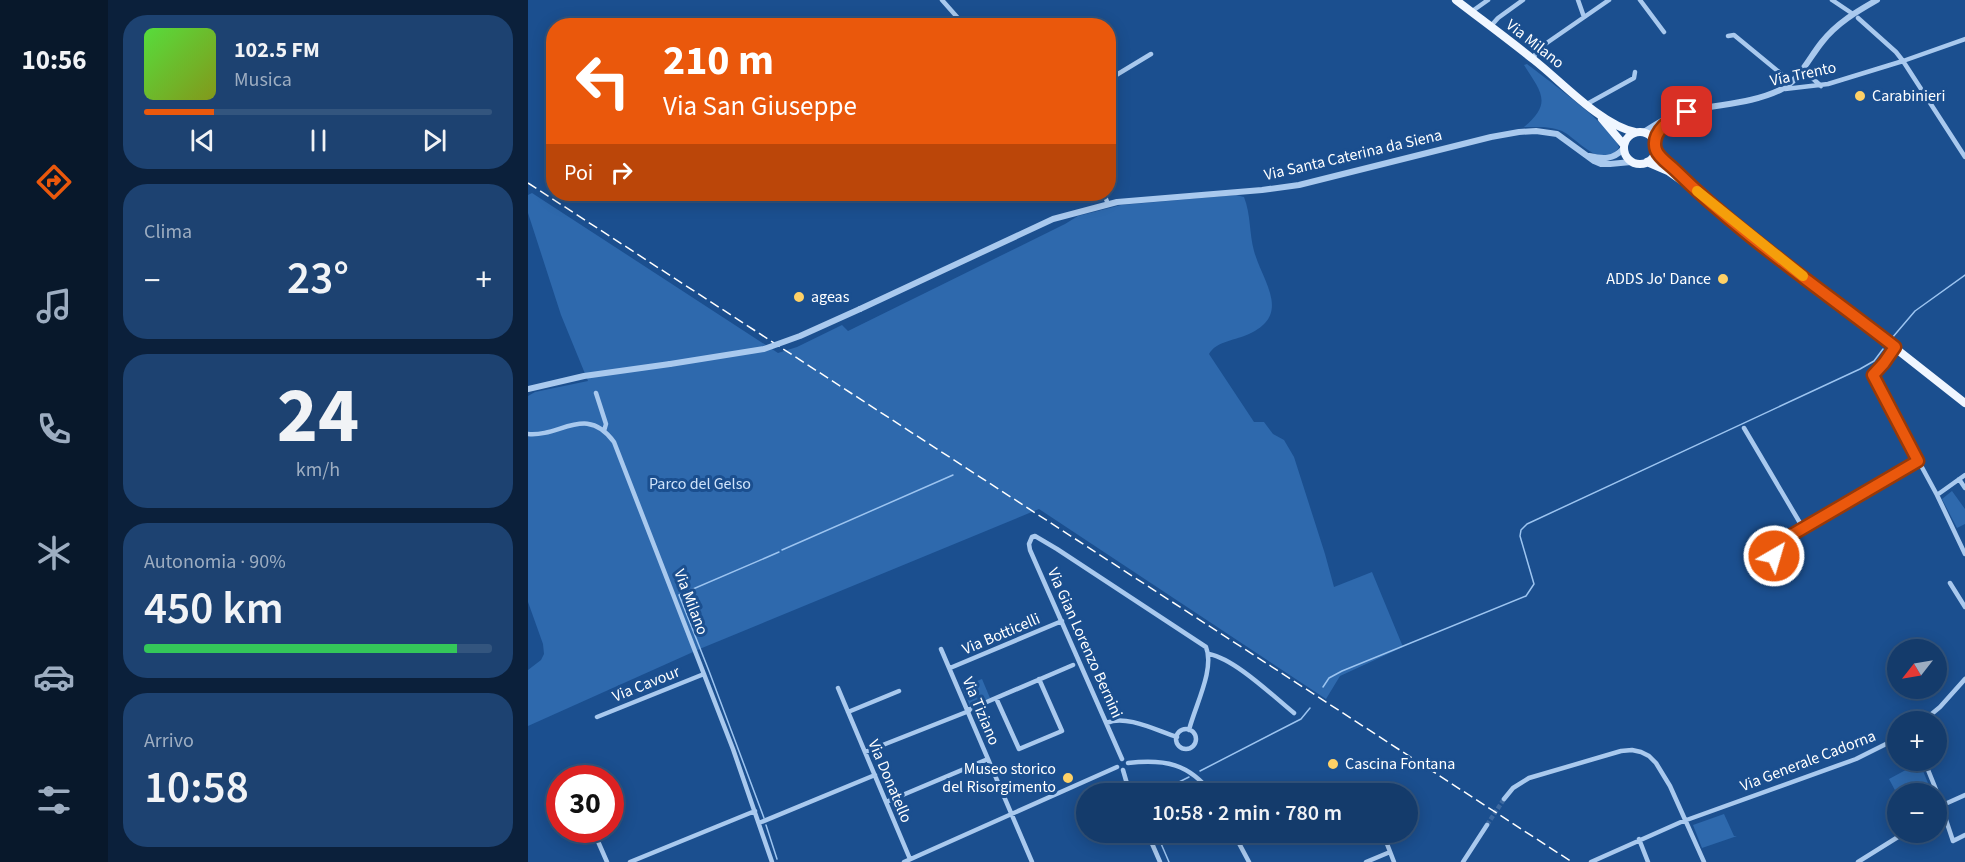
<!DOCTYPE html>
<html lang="it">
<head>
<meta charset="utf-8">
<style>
  :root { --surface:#143b6b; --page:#1d4271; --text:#f1f3f6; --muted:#9dadc1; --line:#33557e; --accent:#ea580c }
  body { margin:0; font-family:"Source Sans 3",sans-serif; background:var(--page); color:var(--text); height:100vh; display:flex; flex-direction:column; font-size:22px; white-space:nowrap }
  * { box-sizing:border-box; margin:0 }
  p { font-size:20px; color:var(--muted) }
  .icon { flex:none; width:33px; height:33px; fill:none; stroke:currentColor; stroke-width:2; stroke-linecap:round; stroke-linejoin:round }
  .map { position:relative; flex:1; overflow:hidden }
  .details { display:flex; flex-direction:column; gap:15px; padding:15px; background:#0b203b; width:420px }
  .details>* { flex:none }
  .top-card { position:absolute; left:18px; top:18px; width:570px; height:183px; border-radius:24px; box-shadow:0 3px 15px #0003,0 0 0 2px var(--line); background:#ea580c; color:#fff; overflow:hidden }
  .needle { width:39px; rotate:239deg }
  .fabs { position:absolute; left:1359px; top:639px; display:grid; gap:12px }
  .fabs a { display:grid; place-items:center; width:60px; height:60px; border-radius:50%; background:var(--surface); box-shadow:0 3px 15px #0003,0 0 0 2px var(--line); font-size:30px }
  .speed { position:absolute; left:18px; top:765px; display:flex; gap:12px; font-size:30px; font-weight:700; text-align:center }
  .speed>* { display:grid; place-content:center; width:78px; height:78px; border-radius:50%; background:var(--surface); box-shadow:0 3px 15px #0003,0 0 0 2px var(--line); line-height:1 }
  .speed .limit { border:9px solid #d22; background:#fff; color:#111 }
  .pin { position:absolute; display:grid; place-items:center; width:51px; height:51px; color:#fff; margin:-26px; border-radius:12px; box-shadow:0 3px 9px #0006 }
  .me { position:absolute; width:66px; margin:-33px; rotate:38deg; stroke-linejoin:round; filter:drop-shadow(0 0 4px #0008) }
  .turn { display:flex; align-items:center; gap:21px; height:126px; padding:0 18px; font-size:27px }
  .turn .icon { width:78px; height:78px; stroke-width:2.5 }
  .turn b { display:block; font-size:42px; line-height:51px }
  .then { display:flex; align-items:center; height:57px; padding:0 18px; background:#0003; gap:12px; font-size:22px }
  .big { font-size:45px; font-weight:600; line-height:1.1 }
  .details .card { flex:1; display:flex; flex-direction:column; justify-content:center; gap:9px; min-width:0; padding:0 21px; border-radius:24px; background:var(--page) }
  .details .dial { align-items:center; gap:0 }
  .dial b { font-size:78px; line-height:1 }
  .song { display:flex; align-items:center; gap:18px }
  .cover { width:72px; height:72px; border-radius:9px; background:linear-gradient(135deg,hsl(110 70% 55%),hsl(70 70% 35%)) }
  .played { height:6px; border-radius:3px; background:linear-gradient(90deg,var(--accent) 20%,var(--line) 20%) }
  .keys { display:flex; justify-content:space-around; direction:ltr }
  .heat { display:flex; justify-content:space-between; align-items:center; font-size:33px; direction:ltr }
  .charge { height:9px; border-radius:4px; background:linear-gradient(90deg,#34c759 90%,var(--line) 0) }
  .trip { position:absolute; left:548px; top:783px; width:342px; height:60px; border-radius:30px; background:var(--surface); box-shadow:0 3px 15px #0003,0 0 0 2px var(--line); font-weight:600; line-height:60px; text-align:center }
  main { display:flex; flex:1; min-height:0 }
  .tabs { display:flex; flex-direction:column; width:108px; justify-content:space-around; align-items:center; background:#08182b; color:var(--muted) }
  .tabs .icon { width:42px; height:42px }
  .tabs .on { color:var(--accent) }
  .tabs b { font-size:27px; color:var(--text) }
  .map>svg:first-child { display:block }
  .green { fill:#2e69ad }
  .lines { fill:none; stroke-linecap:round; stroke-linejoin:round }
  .stream { stroke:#9cc4f0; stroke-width:1.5 }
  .minor-tunnel { stroke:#3d69a0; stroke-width:4.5; stroke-dasharray:4.5 2; stroke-linecap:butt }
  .minor { stroke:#a9c9ee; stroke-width:4.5 }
  .tertiary { stroke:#a9c9ee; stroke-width:6 }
  .primary { stroke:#f0f6ff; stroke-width:8 }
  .rail { stroke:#fff; stroke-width:1.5; stroke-dasharray:10 4.5; stroke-linecap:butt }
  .tertiary-bridge { stroke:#a9c9ee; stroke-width:6 }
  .route-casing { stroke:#983908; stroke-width:15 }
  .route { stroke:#ea580c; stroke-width:10 }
  .slow { stroke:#f59e0b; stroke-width:10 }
  .poi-dot { fill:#ffd166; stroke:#1b4f8f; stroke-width:2 }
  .labels { text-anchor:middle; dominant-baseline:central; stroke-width:6; stroke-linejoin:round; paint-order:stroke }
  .street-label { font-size:16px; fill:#fff; stroke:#1b4f8f }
  .poi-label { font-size:16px; fill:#fff; stroke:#1b4f8f; text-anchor:start }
  .park-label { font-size:16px; fill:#cfe3fa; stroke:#1b4f8f }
</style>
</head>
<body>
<main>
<nav class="tabs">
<b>10:56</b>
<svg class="icon on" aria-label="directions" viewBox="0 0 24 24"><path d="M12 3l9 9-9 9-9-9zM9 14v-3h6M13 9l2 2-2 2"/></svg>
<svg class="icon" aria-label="music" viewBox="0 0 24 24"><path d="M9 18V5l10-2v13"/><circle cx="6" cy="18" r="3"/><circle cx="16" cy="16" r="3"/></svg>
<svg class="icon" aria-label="phone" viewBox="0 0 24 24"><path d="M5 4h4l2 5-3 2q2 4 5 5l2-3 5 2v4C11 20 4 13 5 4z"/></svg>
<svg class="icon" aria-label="climate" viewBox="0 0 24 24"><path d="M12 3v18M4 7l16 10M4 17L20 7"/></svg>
<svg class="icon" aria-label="car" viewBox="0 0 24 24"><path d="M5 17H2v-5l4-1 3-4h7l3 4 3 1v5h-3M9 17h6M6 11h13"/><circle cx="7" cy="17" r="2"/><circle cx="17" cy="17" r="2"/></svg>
<svg class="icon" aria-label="filters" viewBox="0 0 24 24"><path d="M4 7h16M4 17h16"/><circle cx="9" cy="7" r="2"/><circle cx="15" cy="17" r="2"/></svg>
</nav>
<section class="details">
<div class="card">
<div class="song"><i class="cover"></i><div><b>102.5 FM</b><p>Musica</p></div></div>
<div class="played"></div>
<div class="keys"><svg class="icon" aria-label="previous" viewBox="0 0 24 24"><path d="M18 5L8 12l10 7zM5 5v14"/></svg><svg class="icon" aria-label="pause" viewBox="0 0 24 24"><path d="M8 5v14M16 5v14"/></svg><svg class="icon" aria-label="next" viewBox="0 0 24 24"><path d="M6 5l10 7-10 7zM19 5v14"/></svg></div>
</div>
<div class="card"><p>Clima</p>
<div class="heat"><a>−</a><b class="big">23°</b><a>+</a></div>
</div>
<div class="card dial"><b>24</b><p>km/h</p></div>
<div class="card"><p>Autonomia · 90%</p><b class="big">450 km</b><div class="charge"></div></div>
<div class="card"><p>Arrivo</p><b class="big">10:58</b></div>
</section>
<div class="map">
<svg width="1437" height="862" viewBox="0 0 1437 862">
  <rect width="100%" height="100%" fill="#1b4f8f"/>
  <path class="green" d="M999,64c18,14 88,64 92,83 -16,26 -42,-9 -57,-16 -11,-5 -26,-4 -38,-4 29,-24 17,-35 0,-62z
    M4,193l246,160 19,-6 45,-22 6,6 217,-107 13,-8 43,-11 115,-10 8,2c7,18 5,36 10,54 9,32 38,63 -5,83 -12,6 -33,7 -40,20l45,68h10l9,12 11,6 10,17 31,97 9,33 38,-15 31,75 -63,29 -14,23 -287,-190 -337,139 -174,78v-56l13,-10 3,-6 -1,-10 -15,-42v-206l7,-4 53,-11 -27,-66 -33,-102v-18z
    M1424,491l13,18v15l-8,4 -15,-29z
    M454,679l8,19 -20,8 -8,-19z
    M1386,761h5l13,32 -35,1 -8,-15 26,-14z
    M1196,814l10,22h3l-35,12 -9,-23z"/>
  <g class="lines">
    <path class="stream" d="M1364,338l23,-27 50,-36
      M254,550l171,-75
      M795,687l6,-9 13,-7 184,-75 8,-12 -14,-48 1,-6 6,-6 333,-155 14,-8 9,-12
      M672,771l101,-52 9,-11
      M627,794l34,-17
      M236,818l-55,-147 -30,-76 100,-43
      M238,825l11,34
      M628,832l13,30"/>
    <path class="minor-tunnel" d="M959,825l17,-26"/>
    <path class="minor" d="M414,0l23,26
      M1050,0l6,17
      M1112,0l24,32
      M1304,0l21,14
      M943,12l17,-12
      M1330,18l38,34 7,9 62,96
      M962,27l8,-9 25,-18
      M1200,36l6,-1 57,47
      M1005,59l5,-10 71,-49
      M1276,67l6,9 11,10
      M580,80l43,-26
      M1257,89l43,-5 75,-23 62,-22
      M1059,104l47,-26 1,-6
      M576,194l4,10
      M1367,347l-11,16 -10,9 -1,5 64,118 28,-20
      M68,393l10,31 -2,7
      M1216,428l59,100
      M0,434c33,3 58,-30 86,8l119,307 39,113
      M1431,479l6,9
      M1409,495l28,59
      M1246,556l-3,-9 147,-86
      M1422,583l15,24
      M413,649l91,213
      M681,654c26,5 64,42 85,59
      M422,668l112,-47
      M310,688l72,171
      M468,698l23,51 43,-18 -23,-52
      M440,710l105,-45
      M320,712l51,-21
      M69,717l107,-43
      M1394,722l18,-15 25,-28
      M579,723c18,-9 51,8 70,14
      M648 739a10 10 0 1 1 20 0a10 10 0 1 1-20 0Z
      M337,752l104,-41
      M594,759l-92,-209 -1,-6 3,-7 3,-1 22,13 149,98c9,22 -11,59 -17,83
      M1396,760l15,37 1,12 3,2 10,30 12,-6
      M600,763c36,-4 61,0 84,31
      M595,770l7,24
      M976,799l9,-11 16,-10 92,-27 11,-1 9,2 8,4 7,7 14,23 34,76
      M358,802l102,-43
      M1408,814l9,-10 20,-9
      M231,823l116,-48
      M65,830l14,32
      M619,832l13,30
      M705,832l16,30
      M856,836l10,26
      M1111,839l9,23
      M102,862l125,-51
      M376,862l213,-95
      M838,862l24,-10
      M935,862l24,-37
      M1063,862l90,-40 175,-63 42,-21
      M1330,862l48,-30"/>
    <path class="tertiary" d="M1116,132c8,-5 16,-11 24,-14 35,-15 77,-11 112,-28 19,-9 29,-32 42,-48 15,-19 34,-30 55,-42
      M1127,141l5,-10 12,-12
      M1061,156c14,3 24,4 34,-7
      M332,309l193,-90 64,-17 145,-12 37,-5 192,-48 28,-5 17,-1 21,3 37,27 7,3h9l21,-2
      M0,389l56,-13 86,-12"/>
    <path class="primary" d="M928,0c26,20 52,39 78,60 27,21 67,65 101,72
      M1074,119l22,26
      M1096 148a16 16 0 1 1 32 0a16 16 0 1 1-32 0Z
      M1128,150l6,8 17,16
      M1119,162l21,9 24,17 273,215"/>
    <path class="rail" d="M0,183l1044,679"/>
    <path class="tertiary-bridge" d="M142,364l94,-15 36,-13 60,-27"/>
  </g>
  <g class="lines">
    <defs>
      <path id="route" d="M1159,112c-15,4 -37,20 -31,38 3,8 13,14 19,20 67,66 146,119 220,177l-11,16 -11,12 45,86 -147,86 3,9"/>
    </defs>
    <use href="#route" class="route-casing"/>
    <use href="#route" class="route"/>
    <path class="slow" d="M1169,191l106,85"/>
  </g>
  <g class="poi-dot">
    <circle cx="1332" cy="96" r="6"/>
    <circle cx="1195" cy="279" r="6"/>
    <circle cx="271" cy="297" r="6"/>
    <circle cx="805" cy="764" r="6"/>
    <circle cx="540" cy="778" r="6"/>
  </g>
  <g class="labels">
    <g class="street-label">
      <text transform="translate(1007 44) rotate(38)">Via Milano</text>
      <text transform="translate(1275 74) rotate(-12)">Via Trento</text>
      <text transform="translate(825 155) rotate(-13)">Via Santa Caterina da Siena</text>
      <text transform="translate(163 602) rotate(69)">Via Milano</text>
      <text transform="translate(473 634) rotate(-23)">Via Botticelli</text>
      <text transform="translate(557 643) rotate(66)">Via Gian Lorenzo Bernini</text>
      <text transform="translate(118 684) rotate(-22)">Via Cavour</text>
      <text transform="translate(453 711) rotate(67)">Via Tiziano</text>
      <text transform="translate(1280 761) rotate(-21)">Via Generale Cadorna</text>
      <text transform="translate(362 781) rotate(67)">Via Donatello</text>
    </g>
    <g class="poi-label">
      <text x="1344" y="96">Carabinieri</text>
      <text x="1183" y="279" text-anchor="end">ADDS Jo' Dance</text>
      <text x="283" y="297">ageas</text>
      <text x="817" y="764">Cascina Fontana</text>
      <text x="528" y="769" text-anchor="end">Museo storico<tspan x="528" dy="18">del Risorgimento</tspan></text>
    </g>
    <g class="park-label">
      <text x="172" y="484">Parco del Gelso</text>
    </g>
  </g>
</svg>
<div class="fabs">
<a><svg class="needle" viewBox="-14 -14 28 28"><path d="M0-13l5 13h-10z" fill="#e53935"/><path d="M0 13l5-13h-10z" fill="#9dadc1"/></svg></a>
<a>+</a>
<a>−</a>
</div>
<div class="speed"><div class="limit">30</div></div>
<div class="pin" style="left:1159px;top:112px;background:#d93025"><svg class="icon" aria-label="arrive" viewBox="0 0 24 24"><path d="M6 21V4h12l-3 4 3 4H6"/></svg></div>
<svg class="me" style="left:1246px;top:556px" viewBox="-20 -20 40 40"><circle r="17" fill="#ea580c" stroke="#fff" stroke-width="3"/><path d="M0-11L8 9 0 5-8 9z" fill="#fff"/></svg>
<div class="trip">10:58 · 2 min · 780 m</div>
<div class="top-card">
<div class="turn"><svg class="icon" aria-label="left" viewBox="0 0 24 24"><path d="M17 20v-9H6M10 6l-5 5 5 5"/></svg><div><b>210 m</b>Via San Giuseppe</div></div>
<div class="then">Poi<svg class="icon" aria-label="right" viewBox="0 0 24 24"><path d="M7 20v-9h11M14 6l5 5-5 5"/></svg></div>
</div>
</div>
</main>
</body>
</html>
